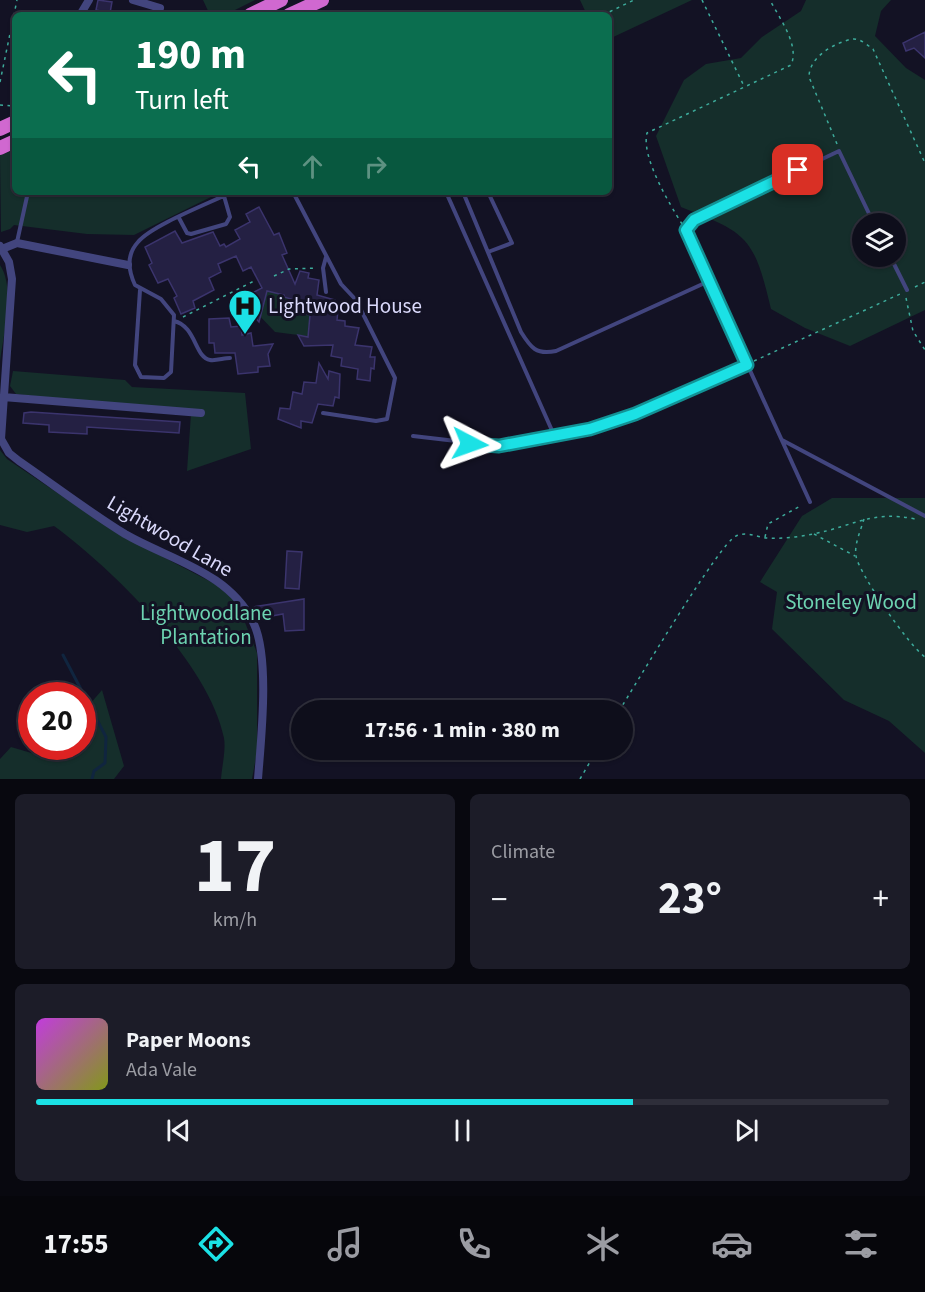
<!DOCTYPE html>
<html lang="en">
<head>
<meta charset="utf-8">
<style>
  :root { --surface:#0e0e1b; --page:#1c1c28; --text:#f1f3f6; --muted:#9b9ca3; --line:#2e2e3a; --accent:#1be1e5 }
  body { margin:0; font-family:"Source Sans 3",sans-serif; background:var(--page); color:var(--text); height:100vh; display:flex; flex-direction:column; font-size:22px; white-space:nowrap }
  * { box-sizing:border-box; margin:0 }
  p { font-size:20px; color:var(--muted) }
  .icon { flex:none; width:33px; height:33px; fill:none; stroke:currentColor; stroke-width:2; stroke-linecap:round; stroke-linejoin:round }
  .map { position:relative; height:779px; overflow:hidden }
  .sheet { display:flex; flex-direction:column; gap:15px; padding:15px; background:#08080f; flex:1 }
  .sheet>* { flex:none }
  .hud { position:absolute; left:12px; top:12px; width:600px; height:183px; border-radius:9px; box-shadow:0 2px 4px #0004,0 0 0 2px var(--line); background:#0b6e4f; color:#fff; overflow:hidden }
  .buttons { position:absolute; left:852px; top:213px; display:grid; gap:12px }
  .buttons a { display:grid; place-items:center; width:54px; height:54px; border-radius:50%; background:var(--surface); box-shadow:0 2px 4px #0004,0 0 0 2px var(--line); font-size:30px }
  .speed { position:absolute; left:18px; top:682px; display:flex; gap:12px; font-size:30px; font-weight:700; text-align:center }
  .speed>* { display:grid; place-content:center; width:78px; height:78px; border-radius:50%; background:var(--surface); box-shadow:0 2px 4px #0004,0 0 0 2px var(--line); line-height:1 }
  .speed .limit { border:9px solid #d22; background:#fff; color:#111 }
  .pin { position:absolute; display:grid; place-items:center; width:51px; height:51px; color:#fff; margin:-26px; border-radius:12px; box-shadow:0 3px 9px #0006 }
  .me { position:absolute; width:66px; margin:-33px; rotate:94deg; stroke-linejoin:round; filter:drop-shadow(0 0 4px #0008) }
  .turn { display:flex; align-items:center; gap:21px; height:126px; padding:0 24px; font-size:27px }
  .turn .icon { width:78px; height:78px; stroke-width:2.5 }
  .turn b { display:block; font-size:42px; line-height:51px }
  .lanes { display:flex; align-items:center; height:57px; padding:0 24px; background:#0003; justify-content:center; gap:30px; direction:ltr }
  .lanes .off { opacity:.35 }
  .big { font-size:45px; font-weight:700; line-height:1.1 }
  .sheet .card { flex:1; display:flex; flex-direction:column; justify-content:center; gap:9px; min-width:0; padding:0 21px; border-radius:9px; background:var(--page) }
  .sheet .dial { align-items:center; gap:0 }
  .dial b { font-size:78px; line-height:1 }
  .song { display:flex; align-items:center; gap:18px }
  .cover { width:72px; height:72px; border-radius:9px; background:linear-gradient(135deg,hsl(290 70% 55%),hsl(70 70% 35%)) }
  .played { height:6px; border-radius:3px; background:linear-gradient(90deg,var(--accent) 70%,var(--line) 70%) }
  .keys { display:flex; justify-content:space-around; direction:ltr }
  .heat { display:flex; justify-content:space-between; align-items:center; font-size:33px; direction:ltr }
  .sheet .tiles { flex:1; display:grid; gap:15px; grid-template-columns:1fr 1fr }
  .card:last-child { grid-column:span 2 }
  .trip { position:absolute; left:291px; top:700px; width:342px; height:60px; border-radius:30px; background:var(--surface); box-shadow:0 2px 4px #0004,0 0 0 2px var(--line); font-weight:700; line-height:60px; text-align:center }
  .dock { display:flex; height:96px; justify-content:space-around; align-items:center; background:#06060b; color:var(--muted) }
  .dock .icon { width:42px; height:42px }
  .dock .active { color:var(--accent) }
  .dock b { font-size:27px; color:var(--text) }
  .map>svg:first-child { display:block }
  .green { fill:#152e2b; fill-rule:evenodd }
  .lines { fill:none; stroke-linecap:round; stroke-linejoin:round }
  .stream { stroke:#10253f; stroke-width:3 }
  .building { fill:#242043; stroke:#3b346d; stroke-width:1.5 }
  .path { stroke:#3dab9b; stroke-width:1.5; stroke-dasharray:3 4.5; stroke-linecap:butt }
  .service { stroke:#42457e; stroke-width:4 }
  .minor { stroke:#42457e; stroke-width:8 }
  .trunk { stroke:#d068d0; stroke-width:14 }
  .route-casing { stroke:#129295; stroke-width:15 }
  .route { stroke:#1be1e5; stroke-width:10 }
  .labels { text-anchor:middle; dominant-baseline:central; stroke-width:6; stroke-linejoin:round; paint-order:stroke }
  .poi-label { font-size:21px; fill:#dad9fb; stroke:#131224; text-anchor:start }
  .street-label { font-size:21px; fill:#dad9fb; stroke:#131224 }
  .park-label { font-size:21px; fill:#6dd3b1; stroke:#131224 }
</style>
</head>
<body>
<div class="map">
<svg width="925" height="779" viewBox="0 0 925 779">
  <rect width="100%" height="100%" fill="#131224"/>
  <path class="green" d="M203,0h52l-30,15h-15z
    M580,0h112l-83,39v-24h-22z
    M806,0h85l-10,11 -6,25 31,32 19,12v230l-75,36 -45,-18 -34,-19c-17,-72 -23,-76 -90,-102l-25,-71 28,-56 22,-16 35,-6 21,-21 39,-26zM862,224h34v32h-34z
    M15,150v42h206l-87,43 -47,-1 -73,-9 -4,4 -9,3 -1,-77z
    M0,265c16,24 3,70 0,97z
    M269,291l15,4v2l7,2v3l5,2v5l21,8 -8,23 -3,-4 -31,-4 -20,-21 8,-3 2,-10 -6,-1z
    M13,371l112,9 7,7 113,6 6,56 -64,22 4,-57 -175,-20 -6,-8z
    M0,450l7,9 110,74 98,51 22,18 20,51v99l-5,27h-31c1,-13 5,-29 3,-41 -14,-73 -112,-170 -170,-212l-27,6 -27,-7z
    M832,498h93v255l-36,-32 -45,-21 -72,-71 5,-37 -17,-10 42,-66z
    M102,690l22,76 -10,13h-114v-20l11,-12 41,12 7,-12h23l1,-35z"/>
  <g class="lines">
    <path class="stream" d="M63,655l43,82 -1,26 -11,8 -2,8"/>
  </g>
  <path class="building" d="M98,0l14,2 -2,11 -14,-3z
    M925,32v26l-11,-10 -8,3 -3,-8z
    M259,207l15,28 5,-2 8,20 -5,2 13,29 5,-13 9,2 -1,5 11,2 -2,15 18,5 -1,10h4l-1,10 8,1v5l14,2 -4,17 17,2 -2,10h5l-1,12 -3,-1 -1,13 -13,-2 1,-10 -17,-3 1,-8 -11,-2 2,-11 -29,1 -6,-11 10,2 2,-22 -5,-1 1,-3 -10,-2v-5l-6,-2 1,-3 -7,-2v-2l-17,-4 -8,31 -9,-10 4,-20 8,-4 -11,-21 -8,4 -7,-15 -18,8 3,8 -12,6 5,12 -21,11 2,7 -14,6 -7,-16 3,-2 -9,-17 -10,4 -9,-18 3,-2 -7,-16 30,-16 7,12 31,-11 7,14 4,-2 2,3 14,-8 -5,-9 15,-8 -4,-8z
    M229,318l2,9 10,-1 1,9 9,-2 2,13 20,-2 -5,10 2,12 -12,1v5l-20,2 -3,-21h-20l-1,-10h-5v-24z
    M319,363l9,16 1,-8 11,3 -1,24 -4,-1 -2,9 -15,-2 -6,19 -11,-2v7l-23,-9 2,-11 10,1 3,-17 9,2 2,-12 12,1z
    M31,412l149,10 -1,11 -92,-6v7l-38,-2v-7l-26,-2 1,-10z
    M287,551l15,1 -3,37 -14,-1z
    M304,599v31l-19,1 -2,-17 -22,4 -8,-11z"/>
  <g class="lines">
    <path class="path" d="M702,0l42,86
      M603,15l31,-15
      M0,82l17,-82
      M0,105l15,1
      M837,144l-28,-67c0,-20 25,-34 43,-38 8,-1 15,6 21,10l52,114
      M682,224c-13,-21 -41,-67 -35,-91l144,-68c9,-20 -12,-47 -21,-65
      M274,276l15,-7 28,-1
      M915,287l10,-5
      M906,298l7,33 12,19
      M183,317l71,-36
      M754,361l146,-67
      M864,519c-3,11 -10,25 -8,37 3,18 54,91 69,101
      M814,534l41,22
      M765,537l3,-13 34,-19
      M619,711c15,-24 102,-170 117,-175 11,-5 20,1 31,2 15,1 31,-1 46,-4 41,-8 58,-24 102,-15
      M580,779l17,-29"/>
    <path class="service" d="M293,192l48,92 15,16 39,78 -8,41 -11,2 -53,-8
      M446,192l108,243
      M463,192l58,140c10,16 15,23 35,19l151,-69
      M488,192l24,51 -24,9
      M179,218l8,15 4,1 35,-10 4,-7 -6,-21
      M17,242l11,-50
      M890,256l17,34
      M140,290l-5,75 6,12 23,1 7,-6 3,-57 -13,-16 -26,-14c-7,-15 -9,-30 3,-43 14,-17 72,-39 94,-50
      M326,292l-3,-24 3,-11
      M174,321c22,5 21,37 36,39 6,1 14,-2 20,-2
      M413,436l86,10 91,-17 45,-15 112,-49
      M782,440l143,76
      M810,502l-124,-272 8,-10 145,-69 35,73"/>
    <path class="minor" d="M133,0l27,8
      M80,15l9,-15
      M0,246l9,16 3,17 -11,160 8,14 10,8c35,24 70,51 106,73 45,26 105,38 129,90 16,36 7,115 4,155
      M2,249l15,-6 111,22
      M3,397l198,16"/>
    <path class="trunk" d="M250,15l31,-15
      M289,15l33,-15
      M0,129l15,-7
      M0,148l15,-7"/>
  </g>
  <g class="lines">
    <defs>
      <path id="route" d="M470,444l29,2 91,-17 45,-15 112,-49 -61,-135 8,-10 104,-50"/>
    </defs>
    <use href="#route" class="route-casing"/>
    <use href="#route" class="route"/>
  </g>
  <defs>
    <symbol id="hospital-pin" viewBox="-11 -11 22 30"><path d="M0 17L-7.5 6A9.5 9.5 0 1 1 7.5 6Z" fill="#1be1e5" stroke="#131224"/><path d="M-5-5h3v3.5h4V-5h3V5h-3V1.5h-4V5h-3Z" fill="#111"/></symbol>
  </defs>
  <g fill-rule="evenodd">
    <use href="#hospital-pin" x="226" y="287" width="38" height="52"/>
  </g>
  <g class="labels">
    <g class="poi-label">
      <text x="268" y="306">Lightwood House</text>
    </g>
    <g class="street-label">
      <text transform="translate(170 536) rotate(30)">Lightwood Lane</text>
    </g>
    <g class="park-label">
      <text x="851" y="602">Stoneley Wood</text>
      <text x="206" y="613">Lightwoodlane<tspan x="206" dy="24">Plantation</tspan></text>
    </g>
  </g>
</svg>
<div class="buttons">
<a><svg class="icon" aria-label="layers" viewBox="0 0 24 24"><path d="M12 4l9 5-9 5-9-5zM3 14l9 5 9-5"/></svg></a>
</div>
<div class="speed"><div class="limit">20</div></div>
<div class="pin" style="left:798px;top:170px;background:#d93025"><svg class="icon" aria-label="arrive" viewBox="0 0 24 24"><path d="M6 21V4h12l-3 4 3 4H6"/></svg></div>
<svg class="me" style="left:470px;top:444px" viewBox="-20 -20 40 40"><path d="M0-17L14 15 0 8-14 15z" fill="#1be1e5" stroke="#fff" stroke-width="4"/></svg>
<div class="trip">17:56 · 1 min · 380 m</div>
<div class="hud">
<div class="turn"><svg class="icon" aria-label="left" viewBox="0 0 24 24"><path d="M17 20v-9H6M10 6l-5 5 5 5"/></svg><div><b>190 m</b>Turn left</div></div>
<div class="lanes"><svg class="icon" aria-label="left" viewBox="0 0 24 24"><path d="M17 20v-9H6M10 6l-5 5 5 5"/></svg><svg class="icon off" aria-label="ahead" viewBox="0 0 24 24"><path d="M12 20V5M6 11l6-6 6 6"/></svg><svg class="icon off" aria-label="right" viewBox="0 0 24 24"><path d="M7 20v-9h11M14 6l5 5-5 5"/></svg></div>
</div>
</div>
<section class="sheet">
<div class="tiles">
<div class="card dial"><b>17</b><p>km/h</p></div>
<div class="card"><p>Climate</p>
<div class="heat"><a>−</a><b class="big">23°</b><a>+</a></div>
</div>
<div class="card">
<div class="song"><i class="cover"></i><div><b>Paper Moons</b><p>Ada Vale</p></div></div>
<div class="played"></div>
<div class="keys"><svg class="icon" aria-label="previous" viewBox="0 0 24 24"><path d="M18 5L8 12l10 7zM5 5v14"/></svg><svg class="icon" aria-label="pause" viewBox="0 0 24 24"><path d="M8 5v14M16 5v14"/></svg><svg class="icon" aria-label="next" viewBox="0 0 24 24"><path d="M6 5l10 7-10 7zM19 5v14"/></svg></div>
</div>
</div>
</section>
<nav class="dock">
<b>17:55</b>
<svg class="icon active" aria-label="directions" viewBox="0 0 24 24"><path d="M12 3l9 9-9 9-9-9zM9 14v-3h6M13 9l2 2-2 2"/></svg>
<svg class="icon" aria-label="music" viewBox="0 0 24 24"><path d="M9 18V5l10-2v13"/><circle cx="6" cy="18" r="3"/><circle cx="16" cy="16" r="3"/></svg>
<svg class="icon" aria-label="phone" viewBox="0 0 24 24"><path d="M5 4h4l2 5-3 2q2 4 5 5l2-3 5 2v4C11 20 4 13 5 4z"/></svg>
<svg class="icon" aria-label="climate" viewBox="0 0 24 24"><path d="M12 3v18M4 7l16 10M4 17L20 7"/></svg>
<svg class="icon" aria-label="car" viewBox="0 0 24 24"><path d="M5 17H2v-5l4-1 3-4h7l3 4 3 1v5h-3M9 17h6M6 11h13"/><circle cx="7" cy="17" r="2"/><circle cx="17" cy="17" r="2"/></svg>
<svg class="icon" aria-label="filters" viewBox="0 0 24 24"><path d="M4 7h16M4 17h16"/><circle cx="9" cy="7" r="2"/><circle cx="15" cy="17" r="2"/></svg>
</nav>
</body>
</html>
